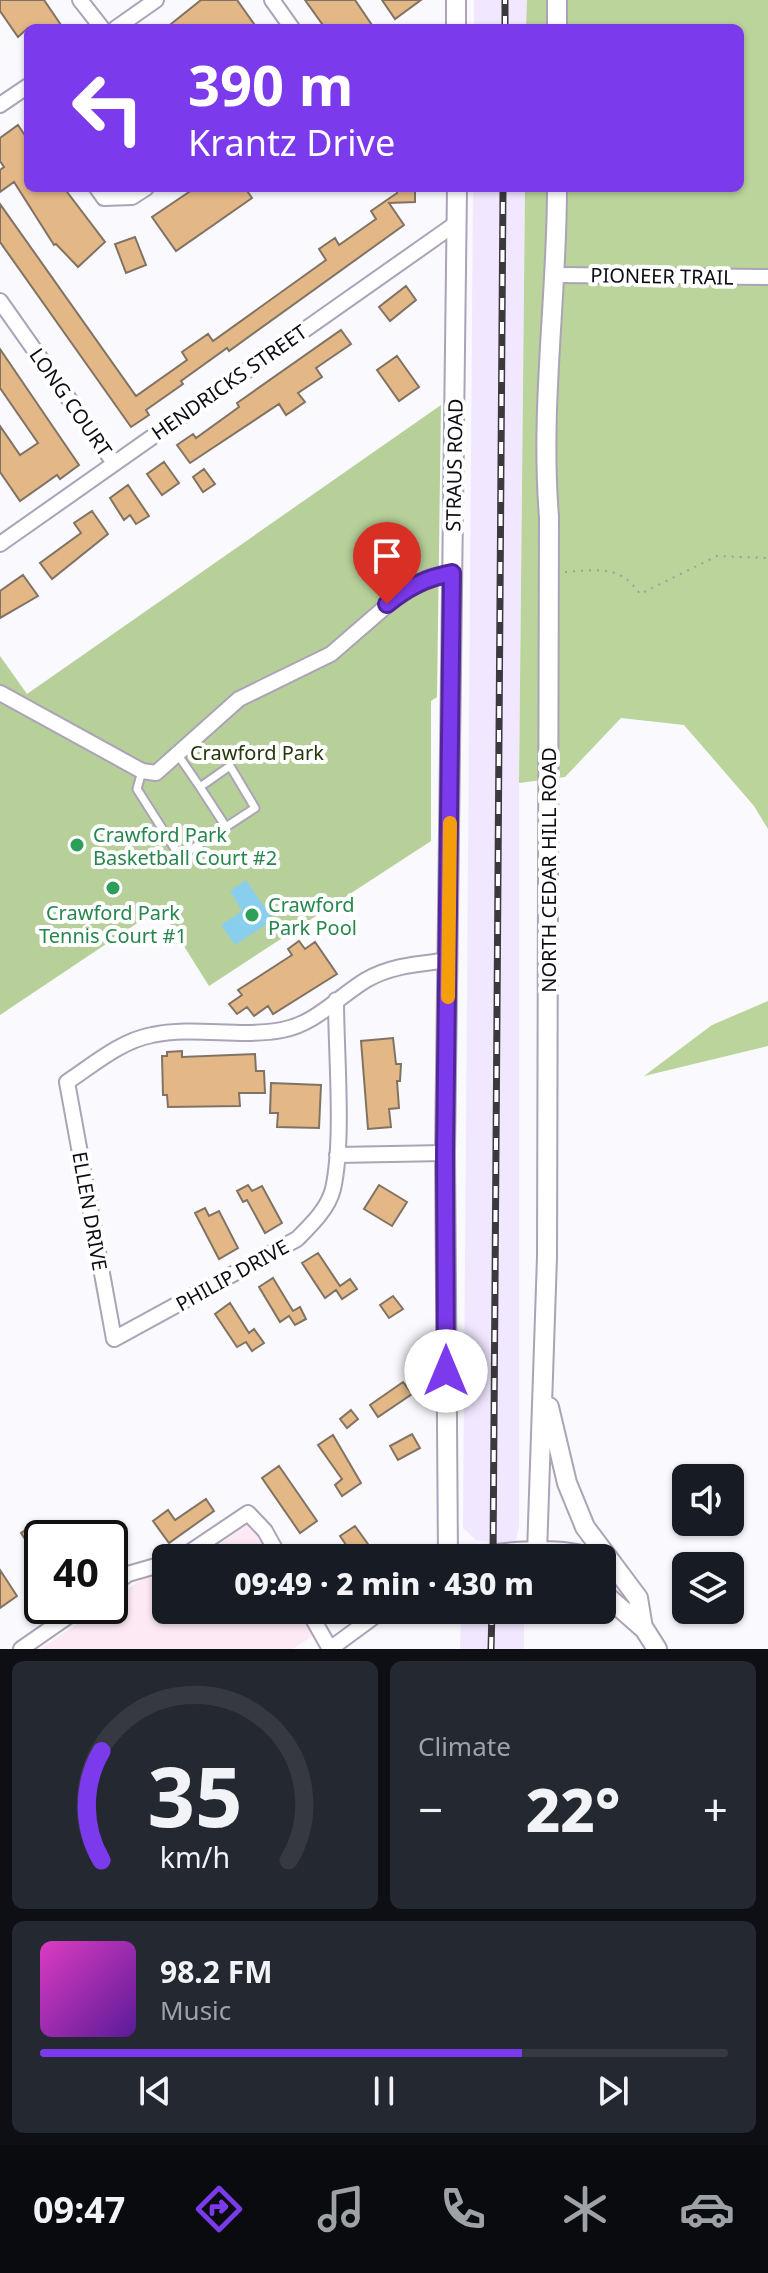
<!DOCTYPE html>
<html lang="en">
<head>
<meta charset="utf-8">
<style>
  :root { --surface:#171b24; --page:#242831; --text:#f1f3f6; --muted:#9ea1a6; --line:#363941; --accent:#7c3aed }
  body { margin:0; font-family:"Noto Sans",sans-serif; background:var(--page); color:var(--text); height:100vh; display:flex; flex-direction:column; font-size:30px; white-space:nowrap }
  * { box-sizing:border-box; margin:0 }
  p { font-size:26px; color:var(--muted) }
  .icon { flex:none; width:44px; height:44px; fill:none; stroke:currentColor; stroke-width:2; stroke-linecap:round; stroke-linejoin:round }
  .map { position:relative; height:1649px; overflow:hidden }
  .sheet { display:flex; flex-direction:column; gap:12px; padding:12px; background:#0d0f14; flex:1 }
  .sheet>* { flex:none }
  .banner { position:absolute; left:24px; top:24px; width:720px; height:168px; border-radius:12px; box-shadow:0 2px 6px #0004; background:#7c3aed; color:#fff; overflow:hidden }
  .tools { position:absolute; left:672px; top:1464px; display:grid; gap:16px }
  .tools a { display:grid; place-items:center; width:72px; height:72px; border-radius:12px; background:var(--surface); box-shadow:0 2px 6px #0004; font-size:40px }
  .speed { position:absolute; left:24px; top:1520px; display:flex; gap:16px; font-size:40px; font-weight:700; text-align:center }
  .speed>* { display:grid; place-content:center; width:104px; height:104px; border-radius:50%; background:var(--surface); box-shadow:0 2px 6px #0004; line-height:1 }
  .speed .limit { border:4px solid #111; border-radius:12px; background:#fff; color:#111 }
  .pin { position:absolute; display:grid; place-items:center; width:68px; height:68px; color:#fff; margin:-82px -34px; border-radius:50% 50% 50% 0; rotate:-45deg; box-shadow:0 0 8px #0007 }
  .pin .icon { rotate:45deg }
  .me { position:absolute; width:88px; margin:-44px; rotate:0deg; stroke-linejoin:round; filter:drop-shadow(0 0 6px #0008) }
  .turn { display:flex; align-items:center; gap:28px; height:168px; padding:0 32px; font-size:36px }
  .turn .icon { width:104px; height:104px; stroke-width:2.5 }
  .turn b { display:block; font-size:56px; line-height:68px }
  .big { font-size:60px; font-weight:800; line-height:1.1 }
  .sheet .card { flex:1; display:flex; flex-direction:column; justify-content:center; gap:12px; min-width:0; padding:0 28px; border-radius:12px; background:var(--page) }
  .sheet .dial { align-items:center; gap:0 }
  .dial svg { height:208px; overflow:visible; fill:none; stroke:var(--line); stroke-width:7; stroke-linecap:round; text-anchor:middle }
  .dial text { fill:var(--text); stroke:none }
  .song { display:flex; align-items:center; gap:24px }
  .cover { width:96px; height:96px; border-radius:12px; background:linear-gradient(135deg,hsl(310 70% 55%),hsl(270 70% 35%)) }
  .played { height:8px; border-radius:4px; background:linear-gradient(90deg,var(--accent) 70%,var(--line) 70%) }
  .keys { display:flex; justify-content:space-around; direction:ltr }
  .heat { display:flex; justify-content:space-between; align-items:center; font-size:44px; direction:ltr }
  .sheet .tiles { flex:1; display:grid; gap:12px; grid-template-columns:1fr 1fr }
  .card:last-child { grid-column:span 2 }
  .trip { position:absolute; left:152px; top:1544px; width:464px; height:80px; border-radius:12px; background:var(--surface); box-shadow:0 2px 6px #0004; font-weight:800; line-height:80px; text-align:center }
  .tab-bar { display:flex; height:128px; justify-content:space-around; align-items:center; background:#090b0e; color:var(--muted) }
  .tab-bar .icon { width:56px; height:56px }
  .tab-bar .on { color:var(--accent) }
  .tab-bar b { font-size:36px; color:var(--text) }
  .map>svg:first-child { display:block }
  .built { fill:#f1e8ff }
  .education { fill:#fce9f3 }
  .green { fill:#b7d099 }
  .forest { fill:#bad49b }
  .water { fill:#89cfed }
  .building { fill:#e3b886; stroke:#817363; stroke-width:2 }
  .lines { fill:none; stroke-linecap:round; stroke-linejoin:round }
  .service-casing { stroke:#aba3b6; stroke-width:11 }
  .minor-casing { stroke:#aba3b6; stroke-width:18 }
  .tertiary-casing { stroke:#aba3b6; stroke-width:22 }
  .path { stroke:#a09ea3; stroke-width:2; stroke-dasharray:2 6; stroke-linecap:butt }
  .service { stroke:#fff; stroke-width:7 }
  .minor { stroke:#fff; stroke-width:14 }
  .tertiary { stroke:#fff; stroke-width:18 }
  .rail-casing { stroke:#3b383e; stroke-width:7 }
  .rail { stroke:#fff; stroke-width:4; stroke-dasharray:12; stroke-linecap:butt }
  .route-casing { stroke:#51269a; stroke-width:20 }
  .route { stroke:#7c3aed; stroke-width:14 }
  .slow { stroke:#f59e0b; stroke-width:14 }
  .leisure-dot { fill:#2e9e5b; stroke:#fff; stroke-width:3 }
  .labels { text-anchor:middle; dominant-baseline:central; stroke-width:8; stroke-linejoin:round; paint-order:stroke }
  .street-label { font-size:20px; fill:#0f0c13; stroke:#fff }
  .park-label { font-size:20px; fill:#26360c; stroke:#fff }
  .leisure-label { font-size:20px; fill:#27864d; stroke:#fff; text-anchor:start }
</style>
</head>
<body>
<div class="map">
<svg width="768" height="1649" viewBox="0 0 768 1649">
  <rect width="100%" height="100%" fill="#faf9fd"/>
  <path class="built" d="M474,0h53l-1,28h-52z
    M473,188h52l-6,595v743l-3,16 -8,2 -32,-4 -13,-12z
    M461,1610h63v39h-64z"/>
  <path class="education" d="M252,1521l22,37h-74z
    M153,1572l9,12 4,-2v28h140l13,21 -26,18h-252l62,-43h7v-5z"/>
  <path class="green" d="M441,405l-4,292 -6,4v140l-222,145 -49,-78 -160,107v-359l27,38z"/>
  <path class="forest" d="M527,0h241v829l-14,-23 -70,-81 -63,-7 -56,59 -46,6 6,-595h215v-160h-214z
    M768,1001v45l-124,30 68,-51z"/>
  <path class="water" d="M246,880l27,40 -38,25 -14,-20 21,-14 -12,-20z"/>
  <path class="building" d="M0,0h44l19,28h-35l-10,9 -18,-26z
    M201,0h36l20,28h-91z
    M305,0h50l19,28h-49z
    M382,0h39l-26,19z
    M18,125l10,15v48h36l41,54 -27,25 -22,-23 -2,1 -40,-63 -14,10v-22l4,-3 -4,-6v-23z
    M195,188h50l7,10 -76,53 -24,-34z
    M397,188h18v14l-26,1 15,22 -175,126 -2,-3 -46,33 2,3 -37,26 3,5 -18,12 -131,-185v-38l136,192 51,-36 -5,-8 26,-18 5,7 113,-81 -7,-11 16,-11 4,7 37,-26 -5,-8 26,-18z
    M135,237l11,28 -20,8 -11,-29z
    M406,286l10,14 -26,21 -11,-14z
    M341,330l10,14 -35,24 6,9 -24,16 7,9 -19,13 -7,-11 -89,59 -13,-18 16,-11 3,4 43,-31 -2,-4z
    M0,349l79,116 -19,14 -3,-4 -37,26 -20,-29v-46l20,29 18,-12 -38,-55z
    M397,356l22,31 -20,14 -22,-31z
    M164,462l15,21 -17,12 -15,-21z
    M204,469l11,15 -12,8 -10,-15z
    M128,485l21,31 -13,8 -6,-9 -6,5 -14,-22z
    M92,511l16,23 -56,45 -12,-16 41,-30 -7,-10z
    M23,575l15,21 -38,22v-27z
    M299,941l6,8 10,-7 22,32 -64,40 -5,-8 -14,10 -7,-9 -10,7 -8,-10 13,-9 -4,-5 54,-35 -4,-6z
    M393,1038l3,26h5l-1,17h-3l2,27 -10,1 2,18 -23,2 -7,-88z
    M182,1051v6l73,-3 1,17h8l1,22h-26l1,13 -72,1 -1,-12h-4l-1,-39h5v-4z
    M271,1083l50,2 -2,43 -42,-1 1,-14h-8z
    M248,1185l4,6 10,-5 20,37 -17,10 -18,-33 -4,2 -6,-11z
    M379,1185l28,17 -15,24 -28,-17z
    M205,1208l4,8 10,-5 19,37 -19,11 -24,-46z
    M318,1253l22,33 10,-7 7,10 -15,10 -6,-9 -11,8 -23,-35z
    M273,1278l20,33 7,-4 6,12 -11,6 -6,-9 -9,6 -21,-35z
    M393,1296l10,13 -14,9 -9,-13z
    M230,1303l19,30 5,-4 10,14 -12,8 -6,-9 -9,5 -22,-33z
    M403,1382l9,12 -34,23 -8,-12z
    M351,1410l7,9 -11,9 -7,-9z
    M412,1434l8,14 -22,12 -8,-14z
    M333,1435l28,48 -19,13 -7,-11 7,-6 -24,-34z
    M279,1466l38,55 -17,12 -38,-55z
    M206,1499l8,12 -45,32 -16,-22 15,-11 7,10z
    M31,1526l6,8 -10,8 -6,-9z
    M355,1526l23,32h-23l-15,-22z
    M110,1536l16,24 -16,11z
    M0,1570l17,26 -17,12z"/>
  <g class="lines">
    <defs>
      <path id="service" d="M142,771l-5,18 40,63 12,-1 66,-43 -25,-42 -30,21 -22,-32
        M200,787l26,40"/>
      <path id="minor" d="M80,0l22,28
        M272,0l20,28
        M116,28l40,-28
        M0,105l28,-19
        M97,188l7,10 28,-1 14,-9
        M557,275l211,2
        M0,301l114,162
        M0,544l458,-322
        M0,693l142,78 14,2 83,-74 92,-45 75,-65 23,-12 23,-4
        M336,1000c0,53 8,140 -3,189 -5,20 -22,36 -36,50l-183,100 -47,-257c26,-17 53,-41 85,-47 42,-9 88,3 130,-5 33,-6 56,-33 84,-50 26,-15 54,-16 83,-20
        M337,1155l108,-2
        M181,1558l67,-45 17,18 15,27
        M110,1587l18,-13 38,-11
        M308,1610l22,39
        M21,1649l62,-43
        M330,1649l53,-39"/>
      <path id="tertiary" d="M456,0v28
        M557,28v-28
        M549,1407l18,76 18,44 53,71 5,30
        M537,1553l10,-296 2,-740c-9,-109 8,-220 8,-329
        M448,1558l-3,-405 12,-965
        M469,1558c32,-6 91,-12 121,0
        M602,1592l41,36
        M638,1619l19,30"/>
    </defs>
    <use href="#service" class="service-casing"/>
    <use href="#minor" class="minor-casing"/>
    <use href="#tertiary" class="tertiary-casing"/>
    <path class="path" d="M565,572c33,-2 54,-8 75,22l77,-38 51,2"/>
    <use href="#service" class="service"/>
    <use href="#minor" class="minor"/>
    <use href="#tertiary" class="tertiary"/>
    <defs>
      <path id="rail" d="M505,28v-28
        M493,1558l10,-1370
        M491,1649l1,-39"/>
    </defs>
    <use href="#rail" class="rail-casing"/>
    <use href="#rail" class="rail"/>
  </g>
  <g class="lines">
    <defs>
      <path id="route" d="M387,604c21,-17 39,-26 65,-31l-7,580 1,218"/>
    </defs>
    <use href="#route" class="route-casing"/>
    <use href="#route" class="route"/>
    <path class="slow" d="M448,997l2,-174"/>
  </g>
  <g class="leisure-dot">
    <circle cx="77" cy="845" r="8"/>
    <circle cx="113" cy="888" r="8"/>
    <circle cx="252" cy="915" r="8"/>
  </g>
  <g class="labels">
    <g class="street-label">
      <text transform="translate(662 276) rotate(1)">PIONEER TRAIL</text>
      <text transform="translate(229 382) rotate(-35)">HENDRICKS STREET</text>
      <text transform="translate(71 402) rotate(55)">LONG COURT</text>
      <text transform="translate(454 465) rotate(-89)">STRAUS ROAD</text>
      <text transform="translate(548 870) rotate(-90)">NORTH CEDAR HILL ROAD</text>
      <text transform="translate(90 1211) rotate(80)">ELLEN DRIVE</text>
      <text transform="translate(232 1275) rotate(-29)">PHILIP DRIVE</text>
    </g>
    <g class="park-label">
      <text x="257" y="752">Crawford Park</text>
    </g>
    <g class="leisure-label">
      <text x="93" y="834">Crawford Park<tspan x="93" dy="23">Basketball Court #2</tspan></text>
      <text x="268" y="904">Crawford<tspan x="268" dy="23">Park Pool</tspan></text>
      <text x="113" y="912" text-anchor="middle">Crawford Park<tspan x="113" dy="23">Tennis Court #1</tspan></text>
    </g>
  </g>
</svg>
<div class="tools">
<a><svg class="icon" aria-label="sound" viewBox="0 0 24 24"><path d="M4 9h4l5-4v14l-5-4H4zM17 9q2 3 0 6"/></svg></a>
<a><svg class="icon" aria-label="layers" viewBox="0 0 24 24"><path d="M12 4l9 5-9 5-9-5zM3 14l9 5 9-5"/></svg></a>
</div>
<div class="speed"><div class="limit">40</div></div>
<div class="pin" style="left:387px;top:604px;background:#d93025"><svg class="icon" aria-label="arrive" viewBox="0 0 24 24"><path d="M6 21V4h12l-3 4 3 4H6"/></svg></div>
<svg class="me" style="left:446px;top:1371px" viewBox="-20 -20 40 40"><circle r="19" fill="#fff"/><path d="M0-13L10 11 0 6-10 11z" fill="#7c3aed"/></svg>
<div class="trip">09:49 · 2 min · 430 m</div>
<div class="banner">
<div class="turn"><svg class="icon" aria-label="left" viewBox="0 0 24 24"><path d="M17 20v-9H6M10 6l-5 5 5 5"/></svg><div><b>390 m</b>Krantz Drive</div></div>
</div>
</div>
<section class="sheet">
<div class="tiles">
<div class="card dial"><svg viewBox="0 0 100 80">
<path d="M14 69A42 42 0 1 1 86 69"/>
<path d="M14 69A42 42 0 0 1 14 27" stroke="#7c3aed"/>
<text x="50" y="56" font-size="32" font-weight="700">35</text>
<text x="50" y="72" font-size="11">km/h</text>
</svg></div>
<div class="card"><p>Climate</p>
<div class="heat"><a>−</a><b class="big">22°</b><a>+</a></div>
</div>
<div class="card">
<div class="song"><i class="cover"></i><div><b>98.2 FM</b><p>Music</p></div></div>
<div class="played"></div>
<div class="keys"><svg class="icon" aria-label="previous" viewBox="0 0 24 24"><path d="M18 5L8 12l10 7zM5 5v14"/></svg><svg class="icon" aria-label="pause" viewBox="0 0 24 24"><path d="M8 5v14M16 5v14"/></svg><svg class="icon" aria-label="next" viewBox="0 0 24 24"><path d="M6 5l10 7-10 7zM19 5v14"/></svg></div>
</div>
</div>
</section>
<nav class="tab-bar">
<b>09:47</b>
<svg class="icon on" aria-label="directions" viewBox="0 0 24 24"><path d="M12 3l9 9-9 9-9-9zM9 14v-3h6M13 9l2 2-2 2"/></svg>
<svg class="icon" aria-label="music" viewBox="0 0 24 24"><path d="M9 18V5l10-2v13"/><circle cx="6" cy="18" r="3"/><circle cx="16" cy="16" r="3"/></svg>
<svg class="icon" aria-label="phone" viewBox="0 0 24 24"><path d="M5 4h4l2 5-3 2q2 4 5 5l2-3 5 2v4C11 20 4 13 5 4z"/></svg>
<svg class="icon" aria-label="climate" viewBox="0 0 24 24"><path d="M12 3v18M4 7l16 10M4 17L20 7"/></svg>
<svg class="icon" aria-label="car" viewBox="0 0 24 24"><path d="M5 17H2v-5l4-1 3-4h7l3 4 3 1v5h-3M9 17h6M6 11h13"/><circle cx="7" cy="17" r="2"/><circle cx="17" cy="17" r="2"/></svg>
</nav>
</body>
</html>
